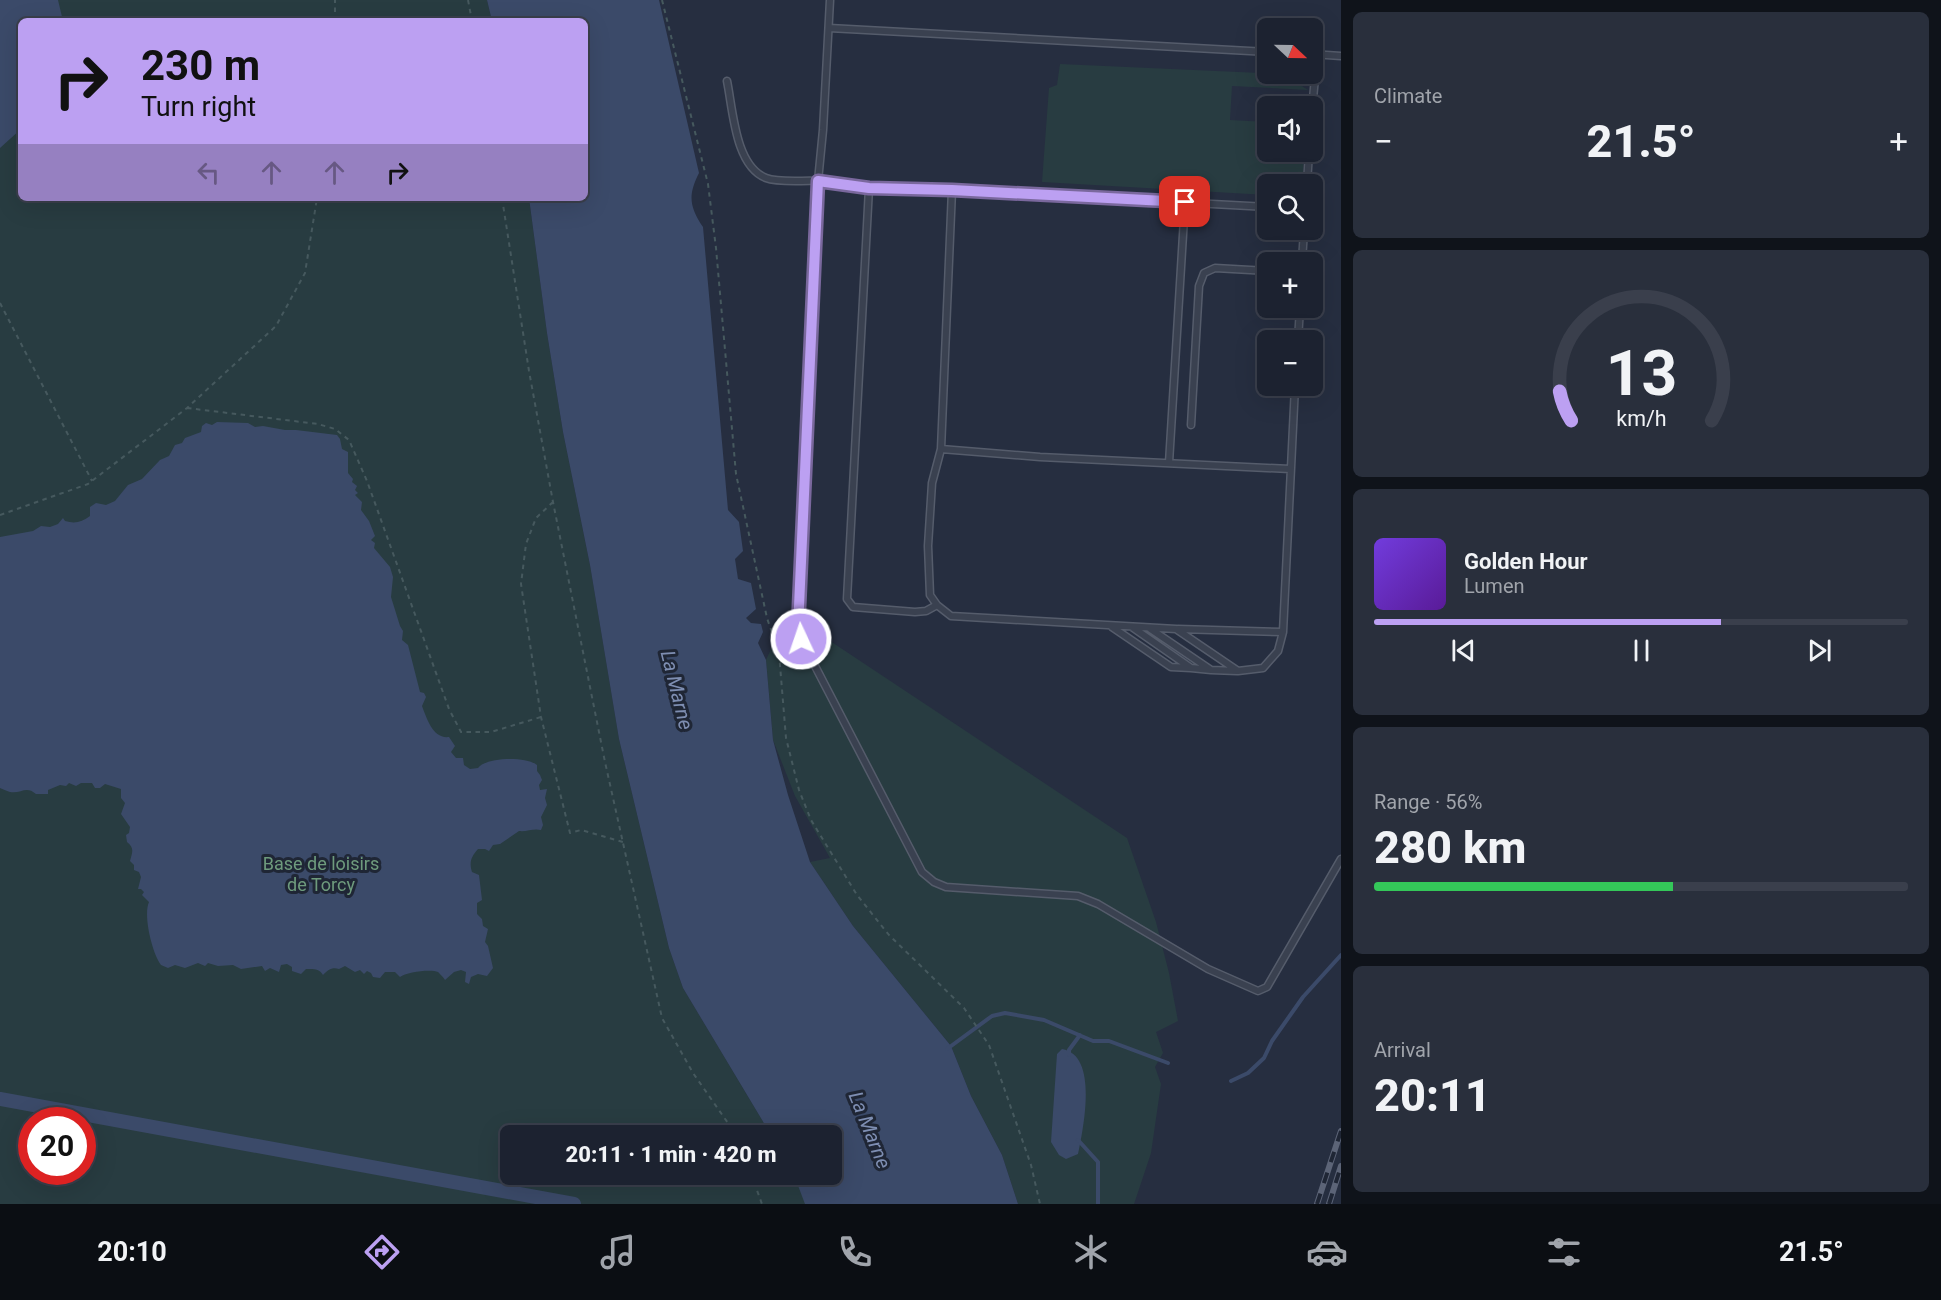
<!DOCTYPE html>
<html lang="en">
<head>
<meta charset="utf-8">
<style>
  :root { --surface:#1c2230; --page:#292f3c; --text:#f1f3f6; --muted:#a0a4ab; --line:#3a3f4c; --accent:#bca0f2 }
  body { margin:0; font-family:Roboto,sans-serif; background:var(--page); color:var(--text); height:100vh; display:flex; flex-direction:column; font-size:22px; white-space:nowrap }
  * { box-sizing:border-box; margin:0 }
  p { font-size:20px; color:var(--muted) }
  .icon { flex:none; width:33px; height:33px; fill:none; stroke:currentColor; stroke-width:2; stroke-linecap:round; stroke-linejoin:round }
  .map { position:relative; flex:1; overflow:hidden }
  .side { display:flex; flex-direction:column; gap:12px; padding:12px; background:#0f131a; width:600px }
  .side>* { flex:none }
  .banner { position:absolute; left:18px; top:18px; width:570px; height:183px; border-radius:9px; box-shadow:0 6px 24px #0002,0 0 0 2px var(--line); background:#bca0f2; color:#111; overflow:hidden }
  .needle { width:39px; rotate:112deg }
  .buttons { position:absolute; left:1257px; top:18px; display:grid; gap:12px }
  .buttons a { display:grid; place-items:center; width:66px; height:66px; border-radius:9px; background:var(--surface); box-shadow:0 6px 24px #0002,0 0 0 2px var(--line); font-size:30px }
  .speed { position:absolute; left:18px; top:1107px; display:flex; gap:12px; font-size:30px; font-weight:700; text-align:center }
  .speed>* { display:grid; place-content:center; width:78px; height:78px; border-radius:50%; background:var(--surface); box-shadow:0 6px 24px #0002,0 0 0 2px var(--line); line-height:1 }
  .speed .limit { border:9px solid #d22; background:#fff; color:#111 }
  .pin { position:absolute; display:grid; place-items:center; width:51px; height:51px; color:#fff; margin:-26px; border-radius:12px; box-shadow:0 3px 9px #0006 }
  .me { position:absolute; width:66px; margin:-33px; rotate:357deg; stroke-linejoin:round; filter:drop-shadow(0 0 4px #0008) }
  .turn { display:flex; align-items:center; gap:21px; height:126px; padding:0 24px; font-size:27px }
  .turn .icon { width:78px; height:78px; stroke-width:2.5 }
  .turn b { display:block; font-size:42px; line-height:51px }
  .lanes { display:flex; align-items:center; height:57px; padding:0 24px; background:#0003; justify-content:center; gap:30px; direction:ltr }
  .lanes .off { opacity:.35 }
  .big { font-size:45px; font-weight:800; line-height:1.1 }
  .side .tile { flex:1; display:flex; flex-direction:column; justify-content:center; gap:9px; min-width:0; padding:0 21px; border-radius:9px; background:var(--page) }
  .side .dial { align-items:center; gap:0 }
  .dial svg { height:156px; overflow:visible; fill:none; stroke:var(--line); stroke-width:7; stroke-linecap:round; text-anchor:middle }
  .dial text { fill:var(--text); stroke:none }
  .song { display:flex; align-items:center; gap:18px }
  .cover { width:72px; height:72px; border-radius:9px; background:linear-gradient(135deg,hsl(260 70% 55%),hsl(270 70% 35%)) }
  .played { height:6px; border-radius:3px; background:linear-gradient(90deg,var(--accent) 65%,var(--line) 65%) }
  .keys { display:flex; justify-content:space-around; direction:ltr }
  .heat { display:flex; justify-content:space-between; align-items:center; font-size:33px; direction:ltr }
  .charge { height:9px; border-radius:4px; background:linear-gradient(90deg,#34c759 56%,var(--line) 0) }
  .trip { position:absolute; left:500px; top:1125px; width:342px; height:60px; border-radius:9px; background:var(--surface); box-shadow:0 6px 24px #0002,0 0 0 2px var(--line); font-weight:800; line-height:60px; text-align:center }
  .tab-bar { display:flex; height:96px; justify-content:space-around; align-items:center; background:#0b0e13; color:var(--muted) }
  .tab-bar .icon { width:42px; height:42px }
  .tab-bar .current { color:var(--accent) }
  .tab-bar b { font-size:27px; color:var(--text) }
  main { display:flex; flex:1; min-height:0 }
  .map>svg:first-child { display:block }
  .green { fill:#283c41; fill-rule:evenodd }
  .water { fill:#3b4a69 }
  .lines { fill:none; stroke-linecap:round; stroke-linejoin:round }
  .stream { stroke:#3b4a69; stroke-width:4 }
  .canal { stroke:#3b4a69; stroke-width:14 }
  .service-casing { stroke:#555c6b; stroke-width:9 }
  .path { stroke:#46595e; stroke-width:2; stroke-dasharray:4.5 4.5; stroke-linecap:butt }
  .service { stroke:#3a4150; stroke-width:6 }
  .rail-casing { stroke:#5c6477; stroke-width:6 }
  .rail { stroke:#1f2635; stroke-width:4; stroke-dasharray:11; stroke-linecap:butt }
  .route-casing { stroke:#7a689d; stroke-width:15 }
  .route { stroke:#bca0f2; stroke-width:10 }
  .labels { text-anchor:middle; dominant-baseline:central; stroke-width:6; stroke-linejoin:round; paint-order:stroke }
  .park-label { font-size:18px; fill:#6e9b7d; stroke:#1f2635 }
  .water-label { font-size:20px; font-style:italic; fill:#7e8eb2; stroke:#1f2635 }
</style>
</head>
<body>
<main>
<div class="map">
<svg width="1341" height="1204" viewBox="0 0 1341 1204">
  <rect width="100%" height="100%" fill="#262e40"/>
  <path class="green" d="M0,0h487l5,21h-471v177h508l18,135 16,99 27,133 29,174 50,209 14,40 88,147 -261,1v38l285,1 17,29h-812zM32,1120h50v52h-50z
    M1060,64l223,10 25,16 -76,-4 -2,34 37,2 1,30h36l-1,24 -6,8h-29l-1,11 -225,-13 7,-94 8,-3z
    M782,625h24l321,213 29,84 13,51 9,48 -22,11 7,21 -8,14 6,17 -10,69 -17,51h-116l-16,-49 -31,-59 -20,-50 -98,-120 -43,-64 20,-4 -35,-62 -22,-56 -7,-80z"/>
  <path class="water" d="M0,0h58l5,21h-42v108l-21,19z
    M487,0h172l40,173c-11,22 -10,33 4,54l25,283 11,12 4,29 -8,8 3,20 13,4 5,26 -10,9 5,5 10,1 2,8 -5,11 8,17 7,80 15,55 22,67 43,64 98,120 20,50 31,59 16,49h-213l-11,-29 37,-1v-38l-60,-1 -88,-147 -14,-40 -50,-209 -29,-174 -27,-133 -16,-99 -18,-135h56v-177h-93z
    M217,422l31,1 7,4 8,-1 22,4h11l41,5 3,4 2,10 6,3v21l5,6 -1,3 5,4 -2,4 3,3 -3,2 7,7 -1,8 8,11 6,15 -4,4 4,3 -1,5 16,19 3,10 -2,20 9,29 3,5 -1,9 6,5 12,47 4,1 2,4 -4,9c5,13 11,33 27,31l6,9 -4,6 5,6h7l1,7 6,4 8,-1c8,-11 48,-12 59,-3v6l3,4 2,5 -3,5 1,5 7,-1 -2,9 2,7 -6,12 2,8 -2,5c-8,-2 -14,2 -22,1l-19,13 -7,1 -4,6 -4,-2h-7c-7,8 -9,13 -6,23l7,3 3,25 -5,3v11l5,5 1,7 5,3 -3,13 3,4 5,22 -6,8 -9,-2 -7,3 -2,7 -4,-2 1,-10 -5,-2 -7,2 -9,8c0,-1 -6,-7 -7,-8 -7,-3 -32,0 -38,5l-5,-5h-10l-5,6 -7,-1 -2,-4 -4,-2 -3,3 -4,-4 -5,2 -10,-6 -6,3c-7,-2 -11,1 -16,6 -4,-7 -10,-6 -17,-6l-5,5 -9,-3v-4l-5,-3 -6,1 -2,7 -9,-4 -5,3 -3,-5 -21,3 -8,-4 -15,1 -10,-3 -3,3 -7,-3 -13,5 -10,-3 -7,3 -7,-3c-9,-12 -18,-50 -12,-63l-7,-7 2,-3 -3,-3h-3l3,-12 -2,-5 -5,-2v-5l-4,-4c2,-8 5,-13 -3,-19l-1,-7 3,-2 1,-6 -9,-13 4,-11 -4,-5v-9l-16,-5 -5,4h-5l-3,-5h-11l-5,3 -7,-3 -3,3 -6,-1 -12,5v4h-12c-10,-9 -15,0 -26,-2 -4,-1 -7,-3 -10,-4v-251l33,-6 8,-5 9,1 8,-3 5,-6 2,3c10,3 17,1 25,-5v-9l6,-4 10,2 9,-4 13,-16 14,-6 18,-19 9,-4 6,-11 7,-2 3,-5 16,-6 1,-6 4,-3 6,2z
    M1062,1049c37,6 21,80 16,105l-12,5 -7,-4 -8,-13 6,-88z"/>
  <g class="lines">
    <path class="stream" d="M947,1049l45,-33 13,-3 39,7 49,21h16l59,22
      M1069,1055v-5l11,-15
      M1231,1081l17,-8 16,-15 8,-17 31,-44 38,-42
      M1078,1140l20,22v42"/>
    <path class="canal" d="M0,1099l574,105"/>
    <defs>
      <path id="service" d="M830,0l-7,130 -5,51 41,6 93,3
        M829,28l439,24
        M1312,54l29,2
        M727,81c6,29 8,85 39,97 13,5 38,2 52,3l-20,448 3,10 121,233 12,10 12,5 132,9 20,8 110,65 50,22 9,-4 74,-128
        M1312,109l3,-31
        M1307,184l2,-32
        M869,188l-22,411 6,8 62,5 11,-1 11,-6
        M1302,262l2,-32
        M1298,340l2,-32
        M1191,425l8,-139 5,-13 11,-5 53,3
        M941,449l11,-259 316,17
        M1169,463l16,-261
        M1290,469l-250,-12 -99,-8 -9,34 -4,63 2,49 7,10 14,11 225,13 62,42 25,-3 15,-17 5,-19 12,-246
        M1112,627l59,40 20,1
        M1132,627l59,41 20,2
        M1149,628l62,42 26,1
        M1178,629l105,3"/>
    </defs>
    <use href="#service" class="service-casing"/>
    <path class="path" d="M468,0l4,21
      M662,0l46,184 8,64 20,226 31,144 12,35 7,85 13,52 12,30 46,75 32,40 75,73 25,37 42,120 9,39
      M335,21v-21
      M502,198l27,173 24,131 52,260 57,256 31,55 44,63
      M0,303l92,178
      M187,408l131,16 17,5 14,11 18,41 82,228 12,23h30l50,-15
      M553,502l-17,16 -10,26 -5,40 20,133 29,116 11,-3 42,12
      M0,515l88,-31 99,-76 89,-82 29,-53 12,-75
      M751,1174l11,30"/>
    <use href="#service" class="service"/>
    <defs>
      <path id="rail" d="M1317,1204l24,-73
        M1329,1204l12,-38"/>
    </defs>
    <use href="#rail" class="rail-casing"/>
    <use href="#rail" class="rail"/>
  </g>
  <g class="lines">
    <defs>
      <path id="route" d="M801,639l-3,-10 20,-448 51,7 83,2 233,12"/>
    </defs>
    <use href="#route" class="route-casing"/>
    <use href="#route" class="route"/>
  </g>
  <g class="labels">
    <g class="park-label">
      <text x="321" y="863">Base de loisirs<tspan x="321" dy="21">de Torcy</tspan></text>
    </g>
    <g class="water-label">
      <text transform="translate(677 690) rotate(76)">La Marne</text>
      <text transform="translate(870 1130) rotate(68)">La Marne</text>
    </g>
  </g>
</svg>
<div class="buttons">
<a><svg class="needle" viewBox="-14 -14 28 28"><path d="M0-13l5 13h-10z" fill="#e53935"/><path d="M0 13l5-13h-10z" fill="#a0a4ab"/></svg></a>
<a><svg class="icon" aria-label="sound" viewBox="0 0 24 24"><path d="M4 9h4l5-4v14l-5-4H4zM17 9q2 3 0 6"/></svg></a>
<a><svg class="icon" aria-label="search" viewBox="0 0 24 24"><circle cx="10" cy="10" r="6"/><path d="M15 15l6 6"/></svg></a>
<a>+</a>
<a>−</a>
</div>
<div class="speed"><div class="limit">20</div></div>
<div class="pin" style="left:1185px;top:202px;background:#d93025"><svg class="icon" aria-label="arrive" viewBox="0 0 24 24"><path d="M6 21V4h12l-3 4 3 4H6"/></svg></div>
<svg class="me" style="left:801px;top:639px" viewBox="-20 -20 40 40"><circle r="17" fill="#bca0f2" stroke="#fff" stroke-width="3"/><path d="M0-11L8 9 0 5-8 9z" fill="#fff"/></svg>
<div class="trip">20:11 · 1 min · 420 m</div>
<div class="banner">
<div class="turn"><svg class="icon" aria-label="right" viewBox="0 0 24 24"><path d="M7 20v-9h11M14 6l5 5-5 5"/></svg><div><b>230 m</b>Turn right</div></div>
<div class="lanes"><svg class="icon off" aria-label="left" viewBox="0 0 24 24"><path d="M17 20v-9H6M10 6l-5 5 5 5"/></svg><svg class="icon off" aria-label="ahead" viewBox="0 0 24 24"><path d="M12 20V5M6 11l6-6 6 6"/></svg><svg class="icon off" aria-label="ahead" viewBox="0 0 24 24"><path d="M12 20V5M6 11l6-6 6 6"/></svg><svg class="icon" aria-label="right" viewBox="0 0 24 24"><path d="M7 20v-9h11M14 6l5 5-5 5"/></svg></div>
</div>
</div>
<section class="side">
<div class="tile"><p>Climate</p>
<div class="heat"><a>−</a><b class="big">21.5°</b><a>+</a></div>
</div>
<div class="tile dial"><svg viewBox="0 0 100 80">
<path d="M14 69A42 42 0 1 1 86 69"/>
<path d="M14 69A42 42 0 0 1 8 54" stroke="#bca0f2"/>
<text x="50" y="56" font-size="32" font-weight="700">13</text>
<text x="50" y="72" font-size="11">km/h</text>
</svg></div>
<div class="tile">
<div class="song"><i class="cover"></i><div><b>Golden Hour</b><p>Lumen</p></div></div>
<div class="played"></div>
<div class="keys"><svg class="icon" aria-label="previous" viewBox="0 0 24 24"><path d="M18 5L8 12l10 7zM5 5v14"/></svg><svg class="icon" aria-label="pause" viewBox="0 0 24 24"><path d="M8 5v14M16 5v14"/></svg><svg class="icon" aria-label="next" viewBox="0 0 24 24"><path d="M6 5l10 7-10 7zM19 5v14"/></svg></div>
</div>
<div class="tile"><p>Range · 56%</p><b class="big">280 km</b><div class="charge"></div></div>
<div class="tile"><p>Arrival</p><b class="big">20:11</b></div>
</section>
</main>
<nav class="tab-bar">
<b>20:10</b>
<svg class="icon current" aria-label="directions" viewBox="0 0 24 24"><path d="M12 3l9 9-9 9-9-9zM9 14v-3h6M13 9l2 2-2 2"/></svg>
<svg class="icon" aria-label="music" viewBox="0 0 24 24"><path d="M9 18V5l10-2v13"/><circle cx="6" cy="18" r="3"/><circle cx="16" cy="16" r="3"/></svg>
<svg class="icon" aria-label="phone" viewBox="0 0 24 24"><path d="M5 4h4l2 5-3 2q2 4 5 5l2-3 5 2v4C11 20 4 13 5 4z"/></svg>
<svg class="icon" aria-label="climate" viewBox="0 0 24 24"><path d="M12 3v18M4 7l16 10M4 17L20 7"/></svg>
<svg class="icon" aria-label="car" viewBox="0 0 24 24"><path d="M5 17H2v-5l4-1 3-4h7l3 4 3 1v5h-3M9 17h6M6 11h13"/><circle cx="7" cy="17" r="2"/><circle cx="17" cy="17" r="2"/></svg>
<svg class="icon" aria-label="filters" viewBox="0 0 24 24"><path d="M4 7h16M4 17h16"/><circle cx="9" cy="7" r="2"/><circle cx="15" cy="17" r="2"/></svg>
<b>21.5°</b>
</nav>
</body>
</html>
